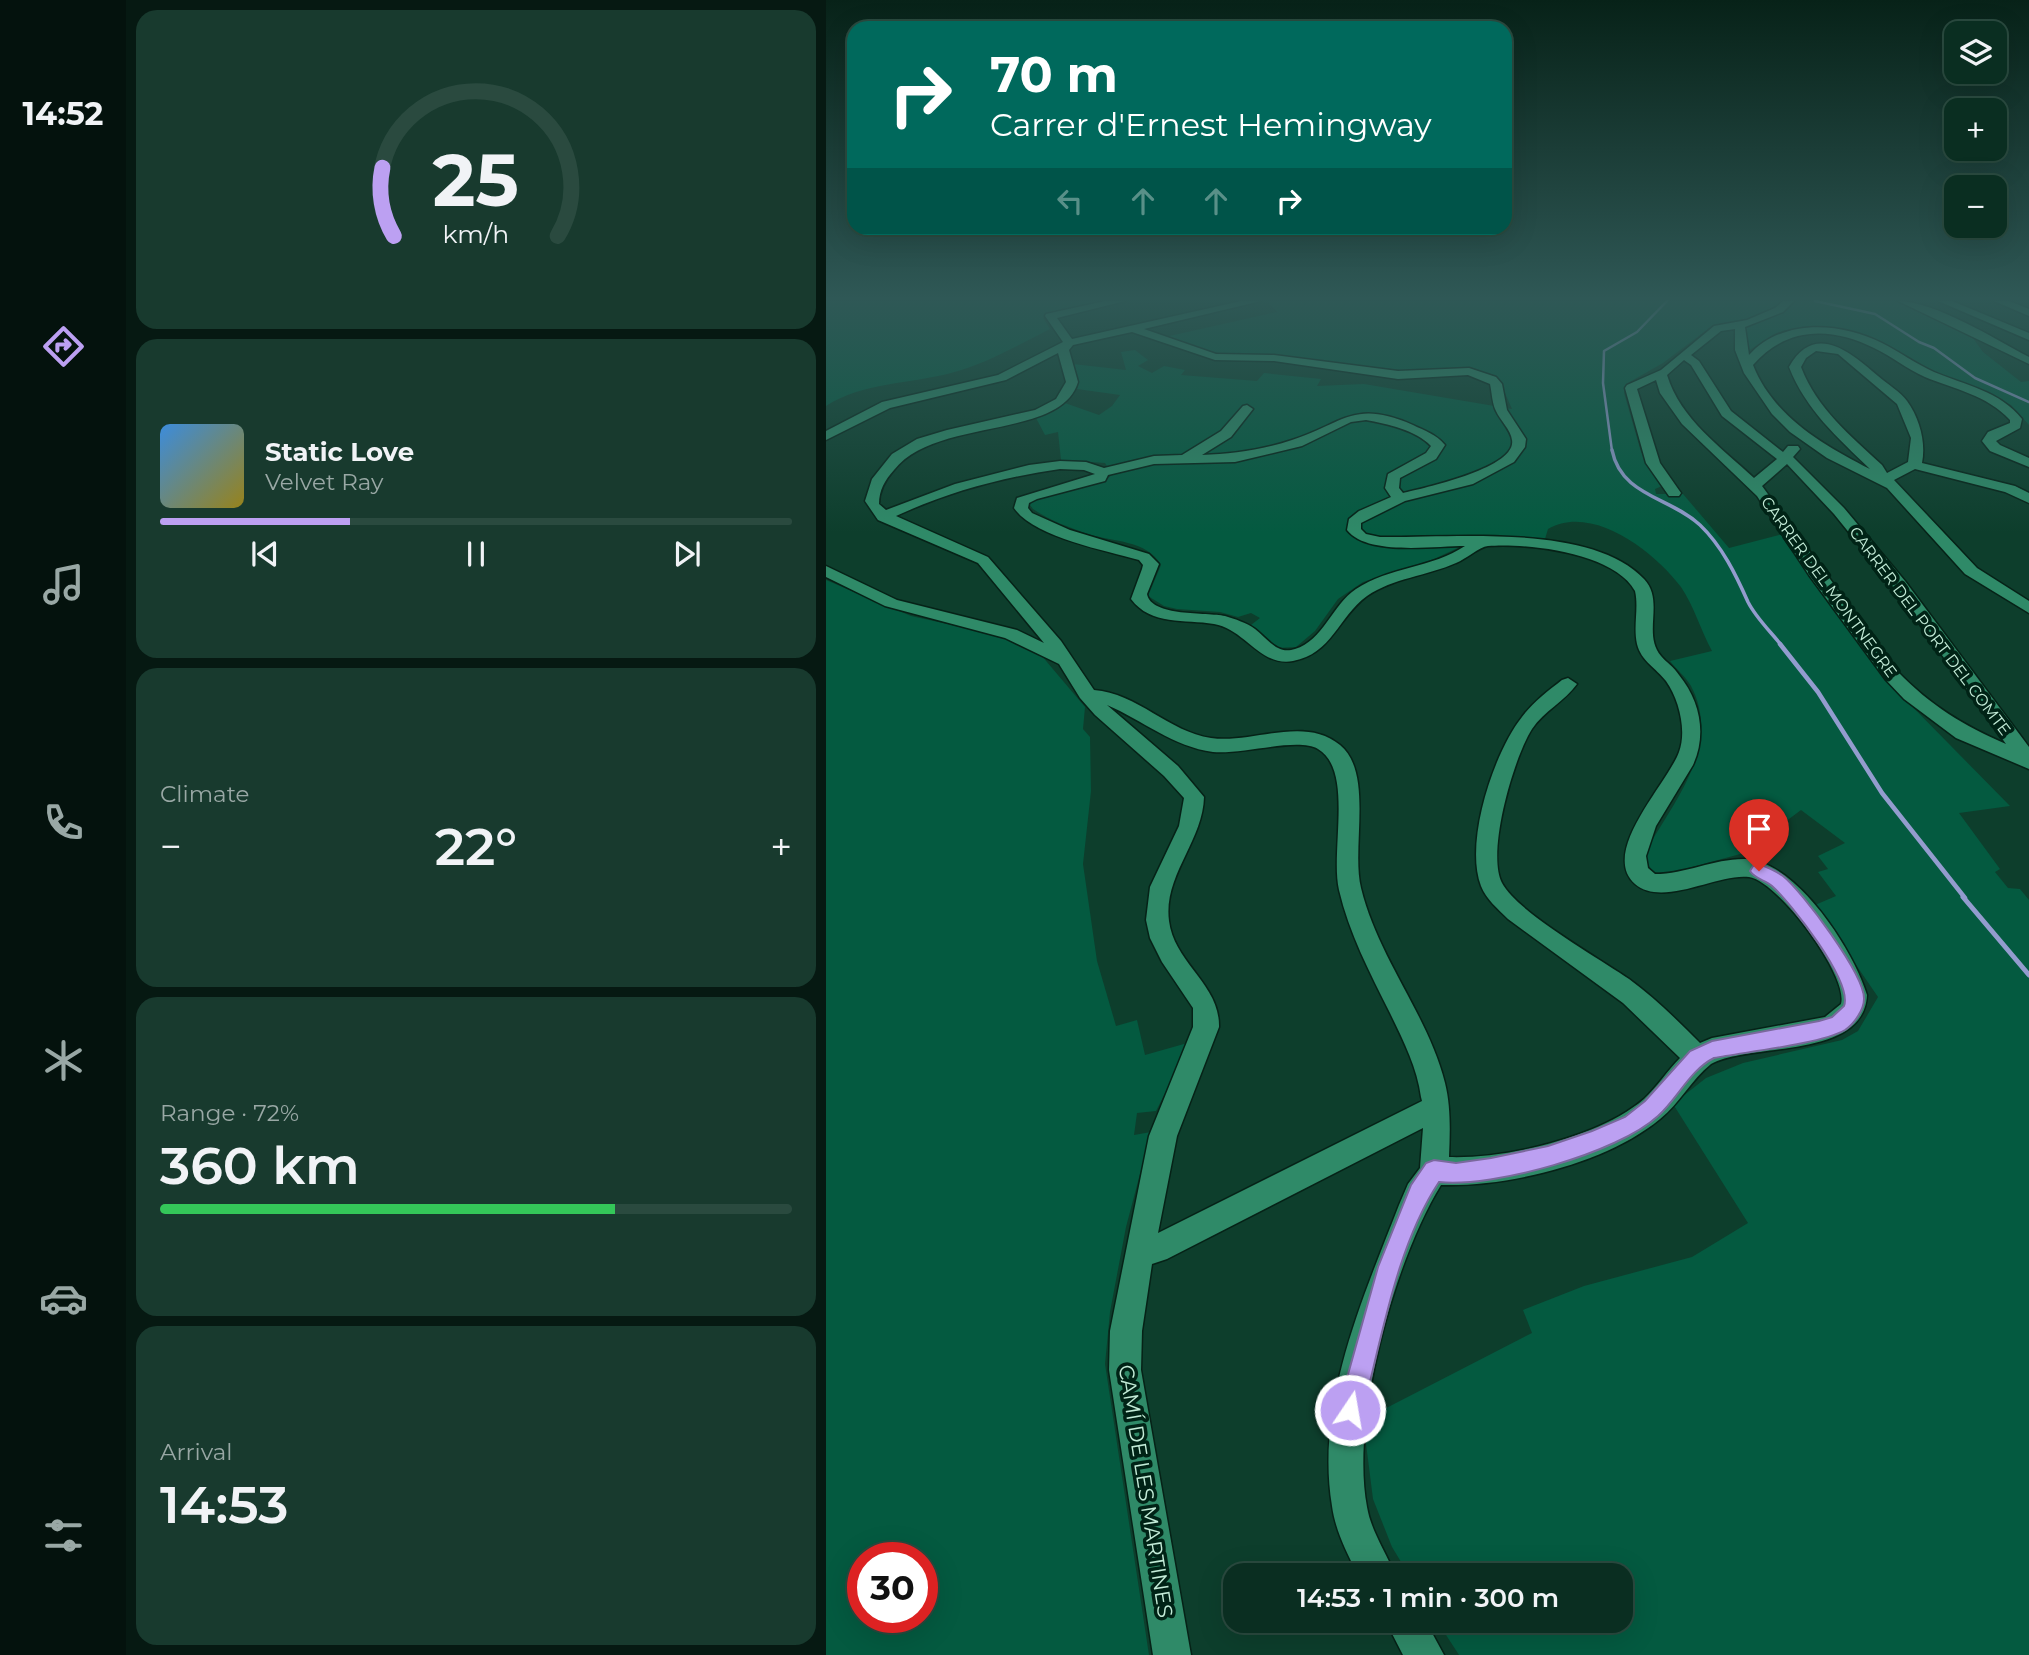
<!DOCTYPE html>
<html lang="en">
<head>
<meta charset="utf-8">
<style>
  :root { --surface:#0a2e21; --page:#183a2e; --text:#f1f3f6; --muted:#99a8a5; --line:#2a4a3f; --accent:#bca0f2 }
  body { margin:0; font-family:Montserrat,sans-serif; background:var(--page); color:var(--text); height:100vh; display:flex; flex-direction:column; font-size:26px; white-space:nowrap }
  * { box-sizing:border-box; margin:0 }
  p { font-size:23px; color:var(--muted) }
  .icon { flex:none; width:38px; height:38px; fill:none; stroke:currentColor; stroke-width:2; stroke-linecap:round; stroke-linejoin:round }
  .map { position:relative; flex:1; overflow:hidden }
  .side { display:flex; flex-direction:column; gap:10px; padding:10px; background:#061912; width:700px }
  .side>* { flex:none }
  .guide { position:absolute; left:21px; top:21px; width:665px; height:214px; border-radius:21px; box-shadow:0 7px 28px #0002,0 0 0 2px var(--line); background:#00695c; color:#fff; overflow:hidden }
  .buttons { position:absolute; left:1118px; top:21px; display:grid; gap:14px }
  .buttons a { display:grid; place-items:center; width:63px; height:63px; border-radius:14px; background:var(--surface); box-shadow:0 7px 28px #0002,0 0 0 2px var(--line); font-size:35px }
  .speed { position:absolute; left:21px; top:1542px; display:flex; gap:14px; font-size:35px; font-weight:700; text-align:center }
  .speed>* { display:grid; place-content:center; width:91px; height:91px; border-radius:50%; background:var(--surface); box-shadow:0 7px 28px #0002,0 0 0 2px var(--line); line-height:1 }
  .speed .limit { border:10px solid #d22; background:#fff; color:#111 }
  .pin { position:absolute; display:grid; place-items:center; width:60px; height:60px; color:#fff; margin:-72px -30px; border-radius:50% 50% 50% 0; rotate:-45deg; box-shadow:0 0 7px #0007 }
  .pin .icon { rotate:45deg }
  .me { position:absolute; width:77px; margin:-38px; rotate:12deg; stroke-linejoin:round; filter:drop-shadow(0 0 5px #0008) }
  .turn { display:flex; align-items:center; gap:24px; height:147px; padding:0 28px; font-size:32px }
  .turn .icon { width:91px; height:91px; stroke-width:2.5 }
  .turn b { display:block; font-size:49px; line-height:60px }
  .lanes { display:flex; align-items:center; height:66px; padding:0 28px; background:#0003; justify-content:center; gap:35px; direction:ltr }
  .lanes .off { opacity:.35 }
  .big { font-size:52px; font-weight:600; line-height:1.1 }
  .side .card { flex:1; display:flex; flex-direction:column; justify-content:center; gap:10px; min-width:0; padding:0 24px; border-radius:21px; background:var(--page) }
  .side .dial { align-items:center; gap:0 }
  .dial svg { height:182px; overflow:visible; fill:none; stroke:var(--line); stroke-width:7; stroke-linecap:round; text-anchor:middle }
  .dial text { fill:var(--text); stroke:none }
  .song { display:flex; align-items:center; gap:21px }
  .cover { width:84px; height:84px; border-radius:10px; background:linear-gradient(135deg,hsl(210 70% 55%),hsl(50 70% 35%)) }
  .played { height:7px; border-radius:4px; background:linear-gradient(90deg,var(--accent) 30%,var(--line) 30%) }
  .keys { display:flex; justify-content:space-around; direction:ltr }
  .heat { display:flex; justify-content:space-between; align-items:center; font-size:38px; direction:ltr }
  .charge { height:10px; border-radius:5px; background:linear-gradient(90deg,#34c759 72%,var(--line) 0) }
  .trip { position:absolute; left:397px; top:1563px; width:410px; height:70px; border-radius:21px; background:var(--surface); box-shadow:0 7px 28px #0002,0 0 0 2px var(--line); font-weight:600; line-height:70px; text-align:center }
  main { display:flex; flex:1; min-height:0 }
  .dock { display:flex; flex-direction:column; width:126px; justify-content:space-around; align-items:center; background:#04120d; color:var(--muted) }
  .dock .icon { width:49px; height:49px }
  .dock .current { color:var(--accent) }
  .dock b { font-size:32px; color:var(--text) }
  .map>svg:first-child { display:block }
  .green { fill:#045a40; fill-rule:evenodd }
  .lines { fill:none; stroke-linecap:round; stroke-linejoin:round }
  .stream-far3 { stroke:#939cce; stroke-width:2.5 }
  .stream-far2 { stroke:#939cce; stroke-width:3.5 }
  .stream-far1 { stroke:#939cce; stroke-width:4.5 }
  .stream { stroke:#939cce; stroke-width:5 }
  .minor-casing { stroke:#062217; stroke-width:3 }
  .minor { fill:#2f8a68; fill-rule:evenodd }
  .route { fill:#bca0f2; stroke:#7a689d; stroke-width:2 }
  .labels { text-anchor:middle; dominant-baseline:central; stroke-width:7; stroke-linejoin:round; paint-order:stroke }
  .far-street-label { font-size:16px; fill:#c3ecd8; stroke:#002316 }
  .near-street-label { font-size:21px; fill:#c3ecd8; stroke:#002316 }
</style>
</head>
<body>
<main>
<nav class="dock">
<b>14:52</b>
<svg class="icon current" aria-label="directions" viewBox="0 0 24 24"><path d="M12 3l9 9-9 9-9-9zM9 14v-3h6M13 9l2 2-2 2"/></svg>
<svg class="icon" aria-label="music" viewBox="0 0 24 24"><path d="M9 18V5l10-2v13"/><circle cx="6" cy="18" r="3"/><circle cx="16" cy="16" r="3"/></svg>
<svg class="icon" aria-label="phone" viewBox="0 0 24 24"><path d="M5 4h4l2 5-3 2q2 4 5 5l2-3 5 2v4C11 20 4 13 5 4z"/></svg>
<svg class="icon" aria-label="climate" viewBox="0 0 24 24"><path d="M12 3v18M4 7l16 10M4 17L20 7"/></svg>
<svg class="icon" aria-label="car" viewBox="0 0 24 24"><path d="M5 17H2v-5l4-1 3-4h7l3 4 3 1v5h-3M9 17h6M6 11h13"/><circle cx="7" cy="17" r="2"/><circle cx="17" cy="17" r="2"/></svg>
<svg class="icon" aria-label="filters" viewBox="0 0 24 24"><path d="M4 7h16M4 17h16"/><circle cx="9" cy="7" r="2"/><circle cx="15" cy="17" r="2"/></svg>
</nav>
<section class="side">
<div class="card dial"><svg viewBox="0 0 100 80">
<path d="M14 69A42 42 0 1 1 86 69"/>
<path d="M14 69A42 42 0 0 1 9 39" stroke="#bca0f2"/>
<text x="50" y="56" font-size="32" font-weight="700">25</text>
<text x="50" y="72" font-size="11">km/h</text>
</svg></div>
<div class="card">
<div class="song"><i class="cover"></i><div><b>Static Love</b><p>Velvet Ray</p></div></div>
<div class="played"></div>
<div class="keys"><svg class="icon" aria-label="previous" viewBox="0 0 24 24"><path d="M18 5L8 12l10 7zM5 5v14"/></svg><svg class="icon" aria-label="pause" viewBox="0 0 24 24"><path d="M8 5v14M16 5v14"/></svg><svg class="icon" aria-label="next" viewBox="0 0 24 24"><path d="M6 5l10 7-10 7zM19 5v14"/></svg></div>
</div>
<div class="card"><p>Climate</p>
<div class="heat"><a>−</a><b class="big">22°</b><a>+</a></div>
</div>
<div class="card"><p>Range · 72%</p><b class="big">360 km</b><div class="charge"></div></div>
<div class="card"><p>Arrival</p><b class="big">14:53</b></div>
</section>
<div class="map">
<svg width="1203" height="1655" viewBox="0 0 1203 1655">
  <rect width="100%" height="100%" fill="#0d3e2c"/>
  <path class="green" d="M0,301h277l-52,11 -8,6 7,11c-32,16 -64,35 -99,44 -41,11 -88,9 -125,33z
    M441,301h627l76,33 13,18 38,30 8,-1v44l-18,-20 -71,-30 -74,-39 -27,-6h-54l-11,4 -26,17 -3,-32 -32,6 -50,38 -37,21 -2,9 17,59 21,34 -7,3 1,5h27l46,54 54,-14 49,75 60,77 118,120 -51,7 41,56 -5,3 13,16 12,1 9,11v755h-570l-22,-34 183,-1v-45h-211l-17,-28 -19,-48 -10,-79 169,-87 -9,-23 61,-24 108,-29 56,-34 -75,-119 33,-26 37,-15 99,-23 16,-9 20,-34 -63,-92 21,-9 -18,-24 10,-3 -10,-13 27,-13 -44,-33 -57,43 -74,20 -17,-1 -6,-9v-14c28,-49 75,-104 44,-163 -5,-9 -15,-17 -21,-25l42,-10c-11,-20 -18,-45 -31,-64 -26,-35 -89,-84 -133,-58l-3,10 -66,-1 -45,21 -71,23 -25,17 -23,32 -19,16 -20,1 -25,-23 9,-7 -9,-5 -13,4 -18,-5 -43,-3 -13,-3 -16,-10 13,-31c-14,-25 -48,-23 -73,-31 -18,-6 -39,-14 -55,-25l-3,-4 4,-6 67,-16 11,-8 -7,-12 -44,-3 -3,-28 -13,3 -9,-17 29,-15 34,12 13,-9 8,-11 -43,-6 1,-9 -5,-16 53,6 -5,-18 14,-2 13,10 -10,6 14,7 12,-7 21,4 -4,5 76,6 7,-8 57,6 -4,7 47,-2 148,25 -14,-32 -28,-10 -60,4 -143,-16 -57,-3 -45,-15 112,-25z
    M0,580l85,36 82,18 43,15 49,58 -2,22 7,8 1,54 -8,73 14,97 19,65 21,-6 8,35 46,-13 -35,69 -19,2 -3,22 17,-3 -25,95 -16,85 -5,52 44,291h-323zM37,1558h59v59h-59z"/>
  <g class="lines">
    <path class="stream-far3" d="M989,301l60,13 44,28 15,6 41,30 54,24
      M786,451l-9,-68 1,-32 33,-19 30,-31"/>
    <path class="stream-far2" d="M786,450c9,46 58,47 88,75 22,21 36,50 48,77 8,16 23,30 34,44"/>
    <path class="stream-far1" d="M954,644l38,48 64,101 83,105"/>
    <path class="stream" d="M1137,897l66,78"/>
    <defs>
      <path id="minor" d="M279,301h20l-68,17 15,21 169,-38h20l-117,28 72,25 58,1 124,16 71,-3 27,9 6,7 5,26 19,29 -1,8 -11,15 -41,22 -68,17 -44,22v6l5,5 14,3c72,1 212,-14 264,42 21,22 -2,55 17,77 5,6 13,11 18,19 21,26 28,59 14,90l-37,61 -10,30 2,12 7,6c31,0 61,-16 91,-15 51,3 108,92 121,136 -3,65 -116,47 -156,69 -20,16 -31,39 -51,55 -53,44 -151,68 -219,66 -46,74 -91,235 -74,322 4,24 19,45 28,68h-38l-1,-4c-10,-20 -21,-42 -24,-65 -17,-102 31,-208 67,-301l9,-21 12,-16 3,-40 -256,131 -15,5 -10,67 -1,39 50,285h-38l-44,-285 1,-39 39,-195 44,-109v-19l-31,-46 -12,-24 -4,-18 4,-33 29,-61 5,-28 -20,-22 -69,-61 -15,-17 -21,-34 -54,-26 -120,-32 -59,-29v-11l71,34 120,30 27,13 -66,-80 -100,-43 -13,-19 7,-22 20,-25 25,-15 30,-9 88,-20 21,-11 10,-17 -8,-29 -52,27 -116,28 -64,32v-9l56,-29 116,-27 65,-33 -18,-26 1,-2zM306,332l83,28 59,1 124,18 70,-4 22,9c2,9 2,19 6,27 4,9 15,19 16,29 5,28 -89,48 -109,53l-4,-5 1,-10 36,-19 9,-14c-9,-11 -20,-14 -32,-20 -59,-26 -69,-2 -121,15 -30,10 -60,14 -90,15l29,-18 22,-28 -6,-4 -4,1 -22,25 -39,24 -28,1 -50,12 -18,-6 -26,-1 -31,4 -74,19 -69,26 -7,-6c0,-14 6,-24 15,-34 41,-53 167,-30 184,-88l-9,-32 4,-5zM540,420c21,4 50,10 65,26l-5,7 -38,21 -3,14 6,9 -32,14 -10,8 -2,11c20,26 87,16 118,16 -33,22 -76,21 -109,43 -24,16 -33,52 -61,60 -18,6 -27,-10 -40,-20 -8,-6 -20,-10 -30,-13 -18,-4 -74,1 -78,-22l12,-30 -10,-10 -79,-24 -38,-17 -4,-5 1,-5 8,-4 68,-18 3,-6 46,-11 81,-2 67,-16 49,-24zM234,469l24,1 11,4 -78,24 -3,10c20,29 90,42 125,52l4,5 -1,4 -11,30c20,27 54,20 83,25 31,5 46,43 79,37 39,-7 45,-44 74,-65 26,-18 60,-20 89,-33 10,-4 23,-16 32,-17 40,-3 126,7 147,45 4,17 -2,35 2,53 4,17 19,24 29,37 13,18 21,50 13,71 -11,31 -80,100 -44,132 28,24 82,-11 114,-7 29,4 100,99 92,127l-16,13 -113,21 -12,5c-22,-22 -45,-45 -71,-64 -30,-21 -111,-66 -127,-96 -16,-31 12,-126 30,-154 12,-18 33,-28 45,-45l-9,-6 -6,2c-14,11 -29,22 -40,37 -28,35 -58,125 -41,169 5,13 17,23 27,33l115,84 57,55c-13,13 -23,29 -36,41 -44,38 -138,60 -195,58 1,-24 2,-50 -4,-74 -17,-68 -67,-125 -84,-195 -10,-40 13,-115 -21,-143 -36,-30 -87,-1 -129,-7 -42,-6 -74,-45 -117,-48l-33,-49 -73,-84 -92,-41c52,-24 108,-39 164,-47zM281,705c35,15 67,42 106,47 28,3 85,-15 105,-3 36,21 12,102 21,141 10,43 31,83 51,123 13,27 27,54 31,84l1,4 -264,132 19,-97 42,-109c1,-43 -45,-64 -50,-106 -6,-45 34,-80 35,-124l-26,-31z
        M957,301h11l-11,11 -38,15 4,28c34,-37 91,-33 133,-12 18,9 34,21 52,29 31,13 66,19 88,47l-2,9 -24,13 4,4 29,13v9l-39,-16 -8,-10 6,-9 22,-9v-3c-23,-25 -56,-31 -85,-43 -18,-8 -34,-21 -51,-29 -44,-22 -88,-21 -121,17 20,51 70,80 117,104 -33,-32 -64,-59 -81,-102 26,-46 62,-14 89,9 9,8 23,16 29,25 13,18 19,42 15,62l93,23 14,7v10l-24,-11 -90,-23 -21,11 83,88 52,33v12l-64,-39 -78,-86 -60,-30 -37,-26 -18,-18 -28,-41 -9,-23v-21l-14,2 -30,24 8,6 32,50 48,38 4,3 5,-6h10l2,3 -7,8 51,51 61,73 124,166v22l-73,-31 -52,-39 -18,-19 -77,-105 -52,-79 -75,-72 -22,-31 -4,-13 -19,9 23,74 21,30 -2,3h-10l-23,-33 -21,-75 2,-3 34,-15 53,-44 33,-6 28,-12zM990,351l22,3 59,50 14,34 -3,24 -21,11 -5,-8c-32,-30 -65,-56 -81,-98l5,-9zM858,360l7,5 31,51 55,43 -23,19c-32,-30 -74,-59 -87,-103zM961,464l47,50 59,73 113,157c-42,-18 -76,-39 -108,-72l-136,-186z
        M1072,301c36,0 97,38 131,56v7z
        M1112,301h14l77,32v7z
        M1168,301h15l20,8v7z
        M559,1620h40l19,35h-41z"/>
    </defs>
    <use href="#minor" class="minor-casing"/>
    <use href="#minor" class="minor"/>
  </g>
  <linearGradient id="sky" x2="0" y2="1"><stop stop-color="#072218"/><stop offset="0.56" stop-color="#2f5856"/><stop offset="1" stop-color="#2f5856" stop-opacity="0"/></linearGradient>
  <rect width="1203" height="533" fill="url(#sky)"/>
  <path class="route" d="M933,864c8,3 17,7 24,12 19,15 82,99 81,123 0,11 -10,25 -19,31 -24,14 -100,22 -131,28 -24,12 -36,40 -56,58 -40,37 -165,72 -219,66 -42,63 -57,155 -76,228l-4,9 -9,3 -9,-3 -3,-9 40,-143 33,-82 15,-22 8,-3 22,3 35,-5 57,-12 44,-15 33,-14 20,-16 45,-50 22,-10 107,-20 13,-4 12,-11c9,-24 -53,-103 -72,-120 -7,-6 -17,-7 -22,-15l3,-5z"/>
  <g class="labels">
    <g class="far-street-label">
      <text transform="translate(1003 587) rotate(54)">CARRER DEL MONTNEGRE</text>
      <text transform="translate(1104 631) rotate(53)">CARRER DEL PORT DEL COMTE</text>
    </g>
    <g class="near-street-label">
      <text transform="translate(320 1491) rotate(81)">CAMÍ DE LES MARTINES</text>
    </g>
  </g>
</svg>
<div class="buttons">
<a><svg class="icon" aria-label="layers" viewBox="0 0 24 24"><path d="M12 4l9 5-9 5-9-5zM3 14l9 5 9-5"/></svg></a>
<a>+</a>
<a>−</a>
</div>
<div class="speed"><div class="limit">30</div></div>
<div class="pin" style="left:933px;top:871px;background:#d93025"><svg class="icon" aria-label="arrive" viewBox="0 0 24 24"><path d="M6 21V4h12l-3 4 3 4H6"/></svg></div>
<svg class="me" style="left:524px;top:1410px" viewBox="-20 -20 40 40"><circle r="17" fill="#bca0f2" stroke="#fff" stroke-width="3"/><path d="M0-11L8 9 0 5-8 9z" fill="#fff"/></svg>
<div class="trip">14:53 · 1 min · 300 m</div>
<div class="guide">
<div class="turn"><svg class="icon" aria-label="right" viewBox="0 0 24 24"><path d="M7 20v-9h11M14 6l5 5-5 5"/></svg><div><b>70 m</b>Carrer d'Ernest Hemingway</div></div>
<div class="lanes"><svg class="icon off" aria-label="left" viewBox="0 0 24 24"><path d="M17 20v-9H6M10 6l-5 5 5 5"/></svg><svg class="icon off" aria-label="ahead" viewBox="0 0 24 24"><path d="M12 20V5M6 11l6-6 6 6"/></svg><svg class="icon off" aria-label="ahead" viewBox="0 0 24 24"><path d="M12 20V5M6 11l6-6 6 6"/></svg><svg class="icon" aria-label="right" viewBox="0 0 24 24"><path d="M7 20v-9h11M14 6l5 5-5 5"/></svg></div>
</div>
</div>
</main>
</body>
</html>
